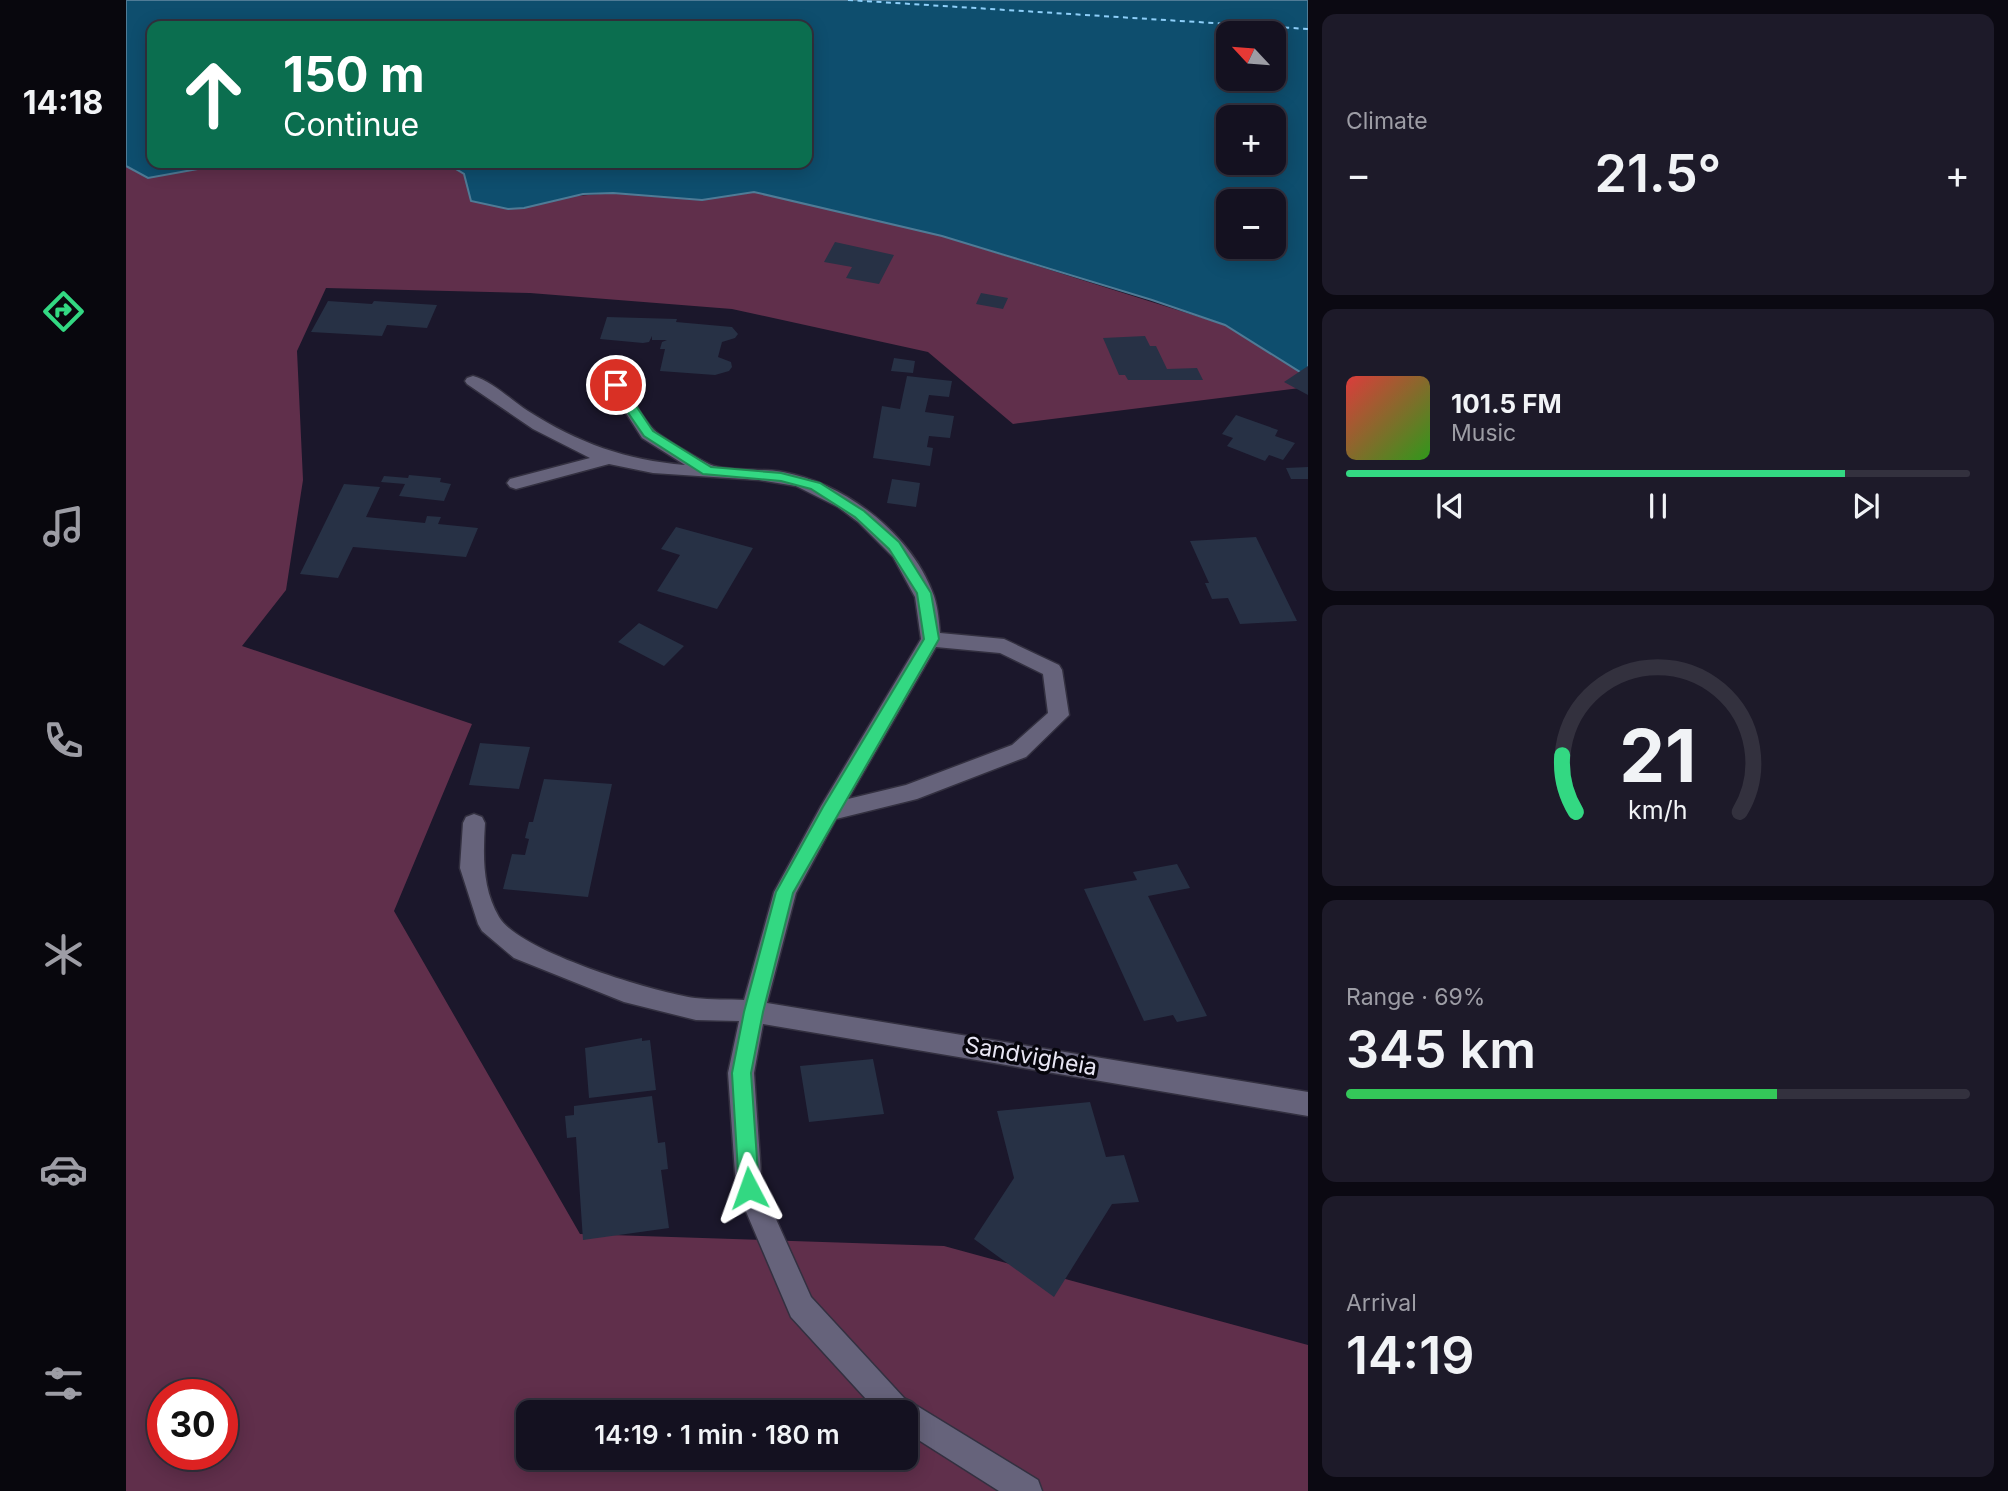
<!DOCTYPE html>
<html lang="en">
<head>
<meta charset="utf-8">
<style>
  :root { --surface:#141120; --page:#1d1a29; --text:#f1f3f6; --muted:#9d9da5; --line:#33313e; --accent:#33d882 }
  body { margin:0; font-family:Inter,sans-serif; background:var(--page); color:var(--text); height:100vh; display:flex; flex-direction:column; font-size:26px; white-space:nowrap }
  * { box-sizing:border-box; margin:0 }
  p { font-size:23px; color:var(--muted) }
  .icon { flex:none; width:38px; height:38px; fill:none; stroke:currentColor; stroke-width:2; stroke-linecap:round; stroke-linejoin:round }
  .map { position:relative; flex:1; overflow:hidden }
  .sheet { display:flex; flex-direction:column; gap:14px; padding:14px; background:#0b0912; width:700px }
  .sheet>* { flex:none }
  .guide { position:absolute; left:21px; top:21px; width:665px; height:147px; border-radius:14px; box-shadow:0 4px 18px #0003,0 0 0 2px var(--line); background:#0b6e4f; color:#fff; overflow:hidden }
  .needle { width:46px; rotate:296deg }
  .controls { position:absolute; left:1090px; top:21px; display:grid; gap:14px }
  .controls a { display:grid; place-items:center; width:70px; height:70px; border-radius:14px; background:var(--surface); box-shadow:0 4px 18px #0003,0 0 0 2px var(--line); font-size:35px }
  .speed { position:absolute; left:21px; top:1379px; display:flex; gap:14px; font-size:35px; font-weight:700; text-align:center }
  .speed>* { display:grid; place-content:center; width:91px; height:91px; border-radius:50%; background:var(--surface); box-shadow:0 4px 18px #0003,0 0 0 2px var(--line); line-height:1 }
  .speed .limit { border:10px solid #d22; background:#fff; color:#111 }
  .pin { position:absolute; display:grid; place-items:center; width:60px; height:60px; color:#fff; margin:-30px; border:4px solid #fff; border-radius:50%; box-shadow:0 2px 7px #0007 }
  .me { position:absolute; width:77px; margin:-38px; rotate:356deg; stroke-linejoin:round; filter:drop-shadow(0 0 5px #0008) }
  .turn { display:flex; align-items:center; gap:24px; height:147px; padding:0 21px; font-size:32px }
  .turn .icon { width:91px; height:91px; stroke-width:2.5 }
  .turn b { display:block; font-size:49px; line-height:60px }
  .big { font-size:52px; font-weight:600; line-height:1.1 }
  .sheet .widget { flex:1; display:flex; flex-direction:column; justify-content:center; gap:10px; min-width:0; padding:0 24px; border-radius:14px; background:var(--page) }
  .sheet .dial { align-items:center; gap:0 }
  .dial svg { height:182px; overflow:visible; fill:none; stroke:var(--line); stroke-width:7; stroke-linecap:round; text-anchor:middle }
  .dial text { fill:var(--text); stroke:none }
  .song { display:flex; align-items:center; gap:21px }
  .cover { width:84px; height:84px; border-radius:10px; background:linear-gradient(135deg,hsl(0 70% 55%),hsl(110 70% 35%)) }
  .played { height:7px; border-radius:4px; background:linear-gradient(90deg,var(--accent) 80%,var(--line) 80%) }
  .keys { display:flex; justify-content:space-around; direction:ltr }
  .heat { display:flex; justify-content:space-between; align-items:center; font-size:38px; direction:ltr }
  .charge { height:10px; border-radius:5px; background:linear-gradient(90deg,#34c759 69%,var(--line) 0) }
  .trip { position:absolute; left:390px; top:1400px; width:402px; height:70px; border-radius:14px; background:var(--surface); box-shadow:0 4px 18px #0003,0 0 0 2px var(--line); font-weight:600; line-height:70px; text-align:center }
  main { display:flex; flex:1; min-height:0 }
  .dock { display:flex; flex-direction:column; width:126px; justify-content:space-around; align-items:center; background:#08070d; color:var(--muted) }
  .dock .icon { width:49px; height:49px }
  .dock .active { color:var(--accent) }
  .dock b { font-size:32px; color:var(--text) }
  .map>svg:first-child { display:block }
  .forest { fill:#602f4b; fill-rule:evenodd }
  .water { fill:#0e4e6e; stroke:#4f7b96; stroke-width:2; fill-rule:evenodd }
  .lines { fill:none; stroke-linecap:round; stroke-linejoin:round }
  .ferry { stroke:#8ecff9; stroke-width:2; stroke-dasharray:5 4.5; stroke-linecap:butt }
  .building { fill:#273145 }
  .minor-casing { stroke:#333040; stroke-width:3 }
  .minor { fill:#66637b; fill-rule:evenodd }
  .route { fill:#33d882; stroke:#218c54; stroke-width:2 }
  .labels { text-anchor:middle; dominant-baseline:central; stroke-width:7; stroke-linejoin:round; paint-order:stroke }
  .street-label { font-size:23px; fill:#e7e5f3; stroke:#06050c }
</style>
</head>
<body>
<main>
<nav class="dock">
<b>14:18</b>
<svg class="icon active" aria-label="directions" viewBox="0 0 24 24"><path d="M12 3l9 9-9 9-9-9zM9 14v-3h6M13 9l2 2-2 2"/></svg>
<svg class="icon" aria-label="music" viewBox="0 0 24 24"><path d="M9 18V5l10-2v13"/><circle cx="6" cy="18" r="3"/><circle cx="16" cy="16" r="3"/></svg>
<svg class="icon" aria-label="phone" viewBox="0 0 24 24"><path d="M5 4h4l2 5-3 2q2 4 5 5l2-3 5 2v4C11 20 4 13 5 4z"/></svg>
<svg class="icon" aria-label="climate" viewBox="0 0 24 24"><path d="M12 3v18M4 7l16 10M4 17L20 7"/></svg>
<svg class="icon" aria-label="car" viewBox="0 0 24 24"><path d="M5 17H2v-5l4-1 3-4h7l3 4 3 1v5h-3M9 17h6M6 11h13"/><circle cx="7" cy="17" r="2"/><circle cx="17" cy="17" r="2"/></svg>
<svg class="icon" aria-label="filters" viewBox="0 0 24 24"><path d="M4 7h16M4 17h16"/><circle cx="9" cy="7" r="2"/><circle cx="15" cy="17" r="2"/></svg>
</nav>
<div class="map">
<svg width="1182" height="1491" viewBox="0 0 1182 1491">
  <rect width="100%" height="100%" fill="#1b172b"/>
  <path class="forest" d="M105,163h215l18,11 99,23 50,-4 89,7 52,-8 188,44 283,89 83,52v10l-295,37 -85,-72 -196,-43 -202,-16 -204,-5 -29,63 6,129 -17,110 -44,56 230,78 -78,187 186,323 364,12 364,99v146h-1182v-1325l22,12zM37,1395h59v59h-59zM402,1412h378v46h-378z"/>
  <path class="water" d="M0,0h1182v377l-83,-52 -73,-25 -210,-64 -188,-44 -52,8 -89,-7 -30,1 -59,14 -16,1 -37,-8 -7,-27 -18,-11h361v-137h-655v137h79l-83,15 -22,-12zM1102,33h46v46h-46zM1102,117h46v46h-46zM1102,201h46v46h-46z"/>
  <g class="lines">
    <path class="ferry" d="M722,0l460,29"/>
  </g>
  <path class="building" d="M709,242l59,13 -15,29 -33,-6 6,-11 -28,-5z
    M855,293l27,5 -5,11 -27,-5z
    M202,301l44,3 2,-3 63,4 -10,23 -40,-3 -5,11 -71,-4z
    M481,317l70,2 -1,3 56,5 6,7 -3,4 -13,4 -4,15 13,5 1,5 -3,4 -14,4 -55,-4 5,-22h-5l2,-7 5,-2h-15v-4l-3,6 -6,1 -43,-4z
    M1019,336l5,10h6l11,23 30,-1 6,12h-75l-3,-5h-6l-16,-37z
    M768,358l21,3 -2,12 -22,-2z
    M1182,366v29l-24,-13z
    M781,376l45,5 -3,16 -20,-2 -4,17 29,4 -4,22 -21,-2 -2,11 6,1 -3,18 -57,-8 9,-52 18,3z
    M1110,415l42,15 -3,6 20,7 -12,17 -14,-5 -4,6 -38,-15 6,-8 -11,-4z
    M1182,467v12h-17l-5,-11z
    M283,475l32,3 -1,4 11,2 -7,17 -45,-5 6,-12 -24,-2 3,-6 24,2z
    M766,479l28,4 -4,24 -29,-4z
    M218,484l36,3 -14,30 59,6 2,-7 14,1 -3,7 40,4 -12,29 -113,-10 -15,31 -38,-4z
    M550,527l77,21 -36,61 -60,-18 23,-36 -19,-6z
    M1130,537l41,84 -57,3 -12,-26 -16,1 -7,-16h4l-19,-42z
    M513,623l45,23 -20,20 -46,-24z
    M354,743l50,4 -11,42 -50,-4z
    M418,779l68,5 -24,113 -85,-8 9,-35 13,1 4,-16 -4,-1 4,-16h4z
    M1051,864l13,24 -42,8 59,120 -30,6 -4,-7 -29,6 -60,-132 53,-9 -4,-8z
    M516,1038v3l8,-1 6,50 -67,8 -4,-50z
    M747,1059l11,55 -75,8 -9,-56z
    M526,1096l6,47 7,-1 3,27 -7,1 8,58 -86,12 -7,-103 -9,1 -2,-22 9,-1v-9z
    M964,1102l16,55 18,-2 15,47 -27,2 -58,93 -80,-58 40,-61 -17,-67z"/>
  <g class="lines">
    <defs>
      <path id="minor" d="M347,376c19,5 38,24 55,35 50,32 98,49 157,54l-43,-27 -34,-53 8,-5 6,2c10,15 19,36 32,48 7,7 52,34 60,36 21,6 47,2 69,6 63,12 129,62 151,124 4,12 5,25 6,37l64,6 55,26 3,5 7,45 -43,42 -109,42 -81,20 -40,74 -29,110 541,89v24l-545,-92 -9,49 8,115 49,109 93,101 134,82 4,11h-43l-93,-59v-20h-28l-87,-95 -55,-129 -8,-115 11,-52 -43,-1 -72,-18 -110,-44 -32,-27 -4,-7 -18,-56 3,-45 3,-6 8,-3 8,3 3,6c-2,32 -3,65 14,94 21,35 155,75 196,81 16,2 33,1 49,2l30,-108 47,-86 100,-167 -6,-42 -22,-40 -35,-35 -20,-15 -42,-21 -37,-6 -106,-7 -44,-9 -93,25 -6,-2 -3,-4 3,-4 80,-21 -57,-29 -66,-45 -2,-3 2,-3zM810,647l64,6 43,21 5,39 -36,32 -106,40 -58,14z"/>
    </defs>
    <use href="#minor" class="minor-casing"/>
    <use href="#minor" class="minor"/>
  </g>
  <path class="route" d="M490,381l4,1 33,49 58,36 70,6 39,10 44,28 35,31 32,51 8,46 -146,254 -30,119 -12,61 8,115 -3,7 -7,2 -7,-2 -3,-7 -7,-115 12,-61 32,-120 47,-85 101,-168 -7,-46 -28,-44 -34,-32 -44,-28 -30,-8 -78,-7 -59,-38 -35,-51z"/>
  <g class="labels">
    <g class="street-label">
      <text transform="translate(905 1056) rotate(10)">Sandvigheia</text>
    </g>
  </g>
</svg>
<div class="controls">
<a><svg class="needle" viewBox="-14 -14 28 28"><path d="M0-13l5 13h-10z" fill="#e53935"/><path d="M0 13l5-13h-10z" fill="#9d9da5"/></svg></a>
<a>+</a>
<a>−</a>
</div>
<div class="speed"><div class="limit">30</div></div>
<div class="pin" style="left:490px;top:385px;background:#d93025"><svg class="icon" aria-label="arrive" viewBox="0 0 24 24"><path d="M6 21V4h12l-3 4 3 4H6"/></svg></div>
<svg class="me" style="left:623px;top:1188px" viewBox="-20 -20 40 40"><path d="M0-17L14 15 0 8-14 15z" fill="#33d882" stroke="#fff" stroke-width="4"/></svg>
<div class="trip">14:19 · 1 min · 180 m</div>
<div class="guide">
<div class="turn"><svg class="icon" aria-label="ahead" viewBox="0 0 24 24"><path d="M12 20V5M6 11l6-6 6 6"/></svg><div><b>150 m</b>Continue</div></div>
</div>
</div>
<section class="sheet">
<div class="widget"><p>Climate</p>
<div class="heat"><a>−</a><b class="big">21.5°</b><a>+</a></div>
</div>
<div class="widget">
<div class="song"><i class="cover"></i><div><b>101.5 FM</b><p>Music</p></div></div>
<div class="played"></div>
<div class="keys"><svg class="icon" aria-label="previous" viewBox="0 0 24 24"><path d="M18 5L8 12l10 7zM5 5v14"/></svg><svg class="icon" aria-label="pause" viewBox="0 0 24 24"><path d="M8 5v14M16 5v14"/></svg><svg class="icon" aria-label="next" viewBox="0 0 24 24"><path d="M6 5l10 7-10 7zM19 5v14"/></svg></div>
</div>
<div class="widget dial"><svg viewBox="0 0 100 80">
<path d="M14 69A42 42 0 1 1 86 69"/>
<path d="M14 69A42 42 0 0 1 8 44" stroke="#33d882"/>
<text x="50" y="56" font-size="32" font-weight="700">21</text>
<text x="50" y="72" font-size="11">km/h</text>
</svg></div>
<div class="widget"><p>Range · 69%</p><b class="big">345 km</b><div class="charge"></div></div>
<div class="widget"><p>Arrival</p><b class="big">14:19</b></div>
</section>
</main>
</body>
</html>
